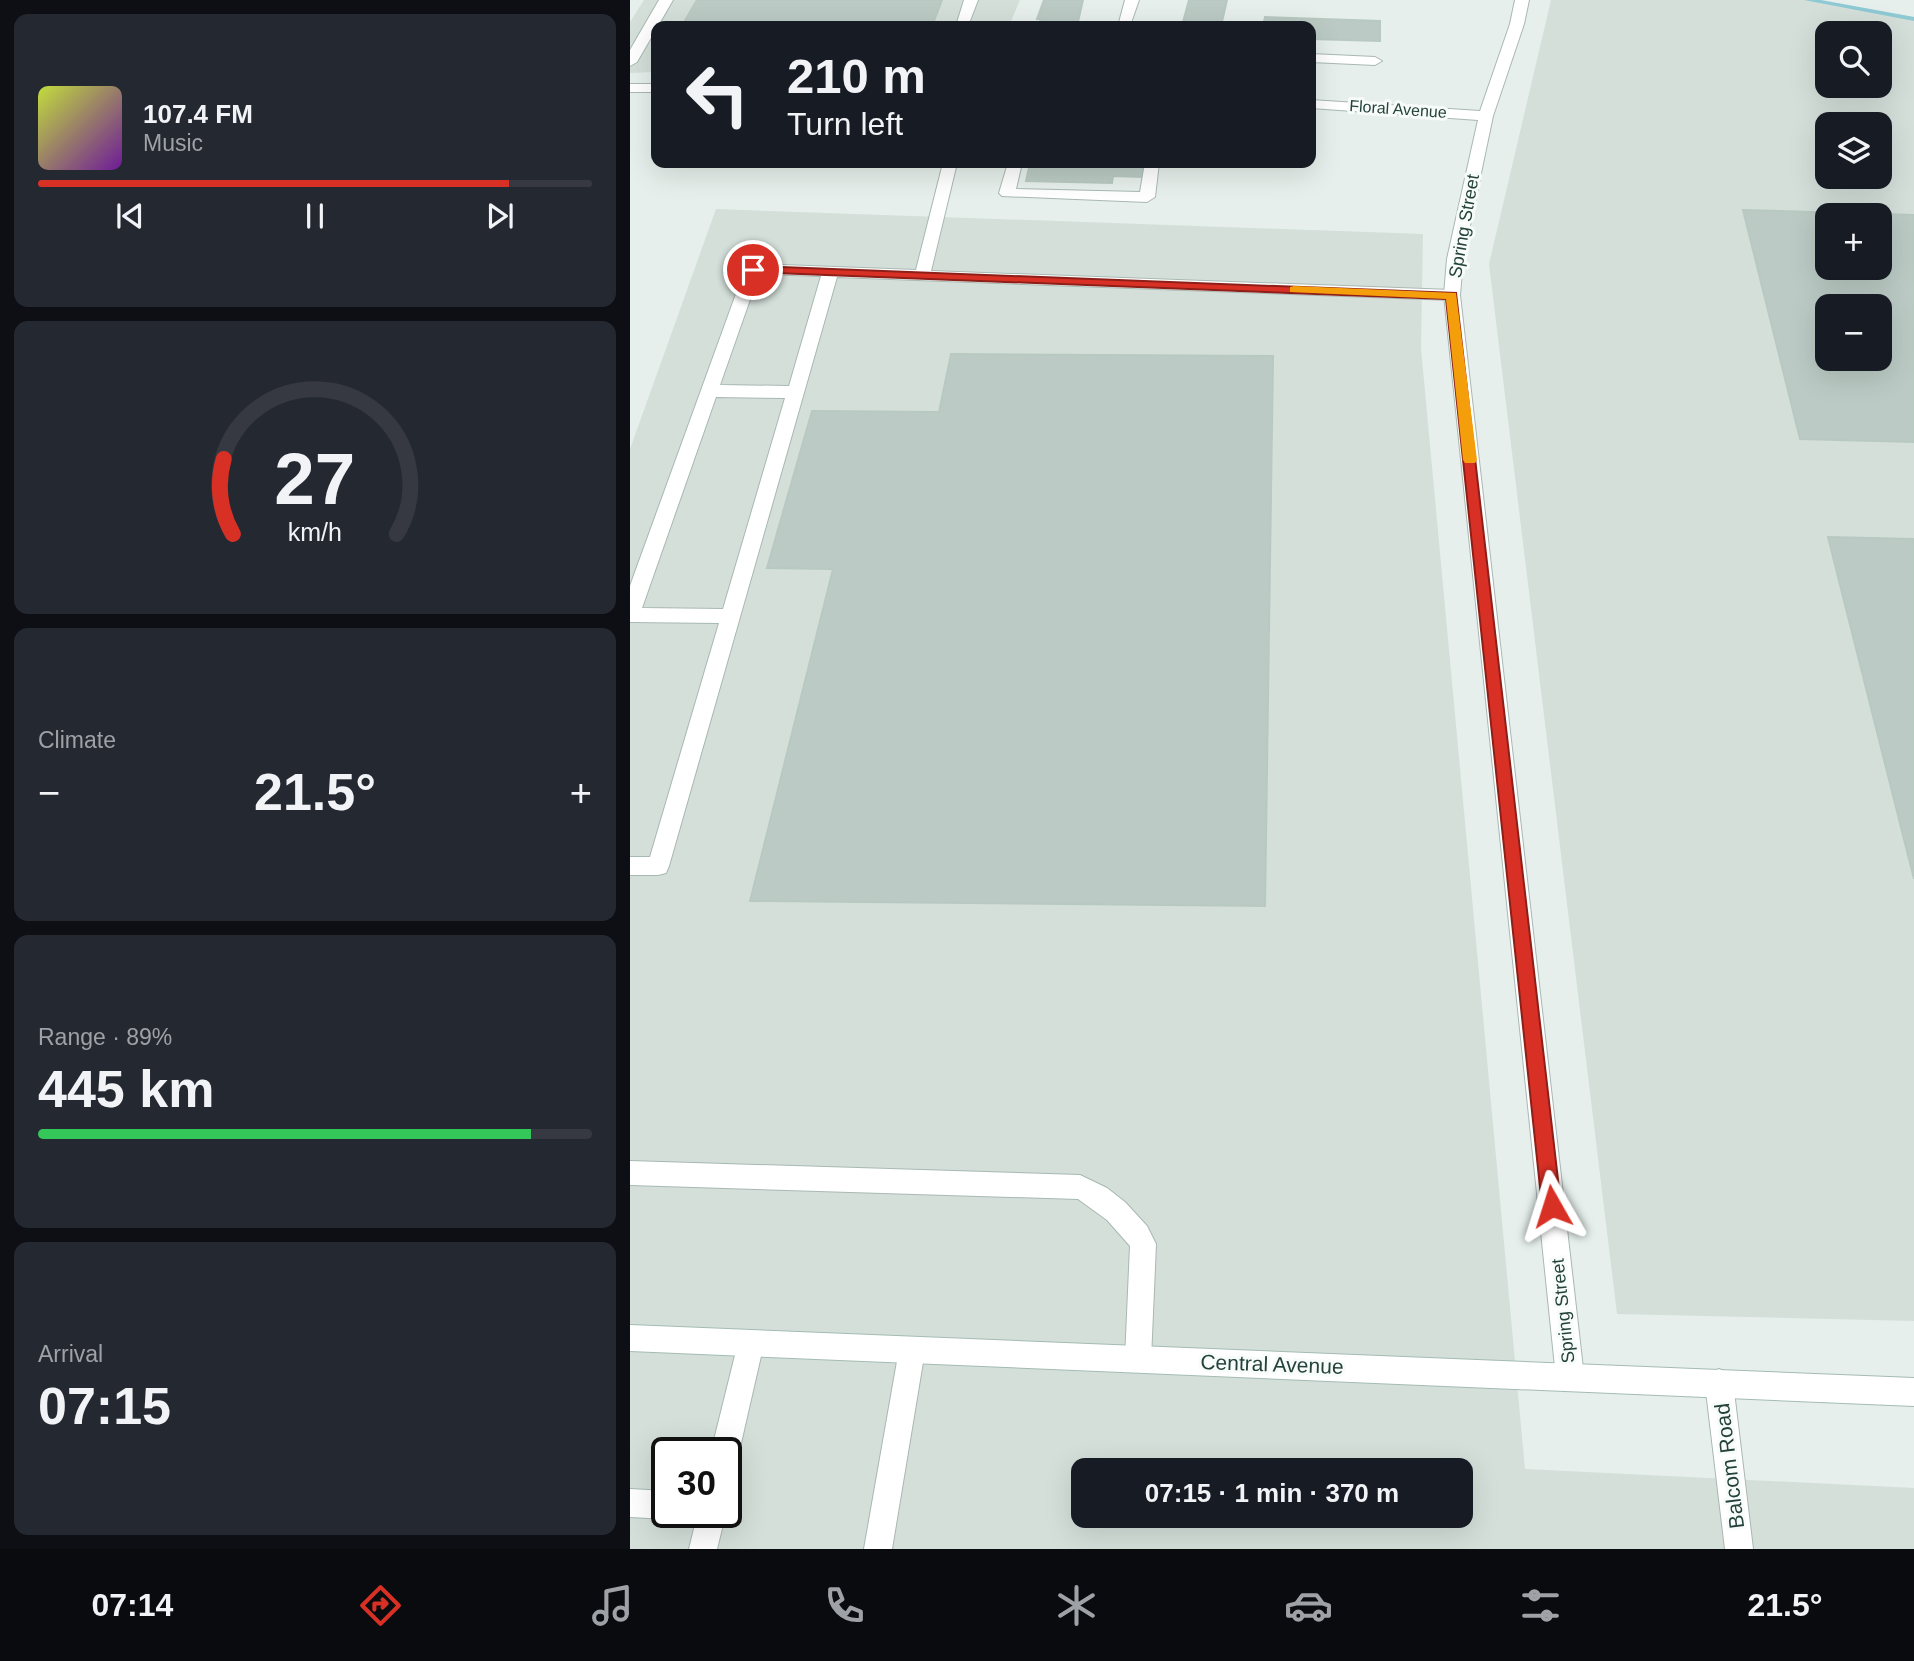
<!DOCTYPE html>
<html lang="en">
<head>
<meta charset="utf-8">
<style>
  :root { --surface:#171b24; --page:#242831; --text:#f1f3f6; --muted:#9ea1a6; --line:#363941; --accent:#d93025 }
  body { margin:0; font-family:Helvetica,sans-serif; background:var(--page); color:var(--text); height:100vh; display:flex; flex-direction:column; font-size:26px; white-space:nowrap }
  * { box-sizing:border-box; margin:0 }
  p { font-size:23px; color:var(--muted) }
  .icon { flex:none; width:38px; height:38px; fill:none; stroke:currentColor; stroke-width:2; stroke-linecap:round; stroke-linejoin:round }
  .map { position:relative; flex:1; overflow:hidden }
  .sheet { display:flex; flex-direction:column; gap:14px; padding:14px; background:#0d0f14; width:630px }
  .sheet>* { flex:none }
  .hud { position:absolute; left:21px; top:21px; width:665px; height:147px; border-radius:14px; box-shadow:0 7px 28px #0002; background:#171b24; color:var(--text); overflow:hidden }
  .controls { position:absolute; left:1185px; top:21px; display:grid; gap:14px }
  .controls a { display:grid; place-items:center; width:77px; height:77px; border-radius:14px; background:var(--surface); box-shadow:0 7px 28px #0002; font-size:35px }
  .speed { position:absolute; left:21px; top:1437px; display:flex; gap:14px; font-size:35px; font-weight:700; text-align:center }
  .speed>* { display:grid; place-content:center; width:91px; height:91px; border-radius:50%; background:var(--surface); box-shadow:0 7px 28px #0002; line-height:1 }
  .speed .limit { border:4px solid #111; border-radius:10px; background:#fff; color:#111 }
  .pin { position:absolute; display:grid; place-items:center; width:60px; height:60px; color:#fff; margin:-30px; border:4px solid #fff; border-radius:50%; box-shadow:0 2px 7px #0007 }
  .me { position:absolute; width:77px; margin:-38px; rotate:354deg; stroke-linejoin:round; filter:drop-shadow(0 0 5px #0008) }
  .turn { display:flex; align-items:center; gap:24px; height:147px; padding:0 21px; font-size:32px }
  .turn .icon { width:91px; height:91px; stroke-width:2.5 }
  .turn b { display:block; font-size:49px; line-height:60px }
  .big { font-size:52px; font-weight:700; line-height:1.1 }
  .sheet .card { flex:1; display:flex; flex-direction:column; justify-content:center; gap:10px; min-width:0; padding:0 24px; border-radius:14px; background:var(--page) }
  .sheet .dial { align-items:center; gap:0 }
  .dial svg { height:182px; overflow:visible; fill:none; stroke:var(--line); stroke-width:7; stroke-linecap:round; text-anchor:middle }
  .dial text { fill:var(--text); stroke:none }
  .song { display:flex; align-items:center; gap:21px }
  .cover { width:84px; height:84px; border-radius:10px; background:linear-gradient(135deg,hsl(70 70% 55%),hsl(280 70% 35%)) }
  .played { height:7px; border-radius:4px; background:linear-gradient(90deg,var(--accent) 85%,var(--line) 85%) }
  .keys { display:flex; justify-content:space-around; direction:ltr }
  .heat { display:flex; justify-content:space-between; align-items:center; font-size:38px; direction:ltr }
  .charge { height:10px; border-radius:5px; background:linear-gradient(90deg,#34c759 89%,var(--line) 0) }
  .trip { position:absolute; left:441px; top:1458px; width:402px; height:70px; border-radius:14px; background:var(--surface); box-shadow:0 7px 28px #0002; font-weight:700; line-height:70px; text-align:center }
  .dock { display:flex; height:112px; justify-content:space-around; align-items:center; background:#090b0e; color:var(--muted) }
  .dock .icon { width:49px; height:49px }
  .dock .current { color:var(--accent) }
  .dock b { font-size:32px; color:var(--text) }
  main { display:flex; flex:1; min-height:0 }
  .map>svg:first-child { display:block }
  .built { fill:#d4dfda; fill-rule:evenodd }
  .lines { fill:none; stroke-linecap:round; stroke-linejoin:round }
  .stream { fill:#8ec9d4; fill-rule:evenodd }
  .building { fill:#bbcac4; stroke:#b8c9c2; stroke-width:2; fill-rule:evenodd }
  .lane-casing { stroke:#a8b8b2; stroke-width:2 }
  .street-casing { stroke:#a8b8b2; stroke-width:2 }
  .secondary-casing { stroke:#a4bbb3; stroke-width:2 }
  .lane { fill:#fff; fill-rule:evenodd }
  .street { fill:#fff; fill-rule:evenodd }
  .secondary { fill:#fff; fill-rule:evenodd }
  .route { fill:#d93025; stroke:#8d1f18; stroke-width:2 }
  .slow { fill:#f59e0b }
  .labels { text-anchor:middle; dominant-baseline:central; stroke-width:6; stroke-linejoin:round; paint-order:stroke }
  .far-street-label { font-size:16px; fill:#24423a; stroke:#f7fbf9 }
  .street-label { font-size:18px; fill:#24423a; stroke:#f7fbf9 }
  .near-street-label { font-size:21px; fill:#24423a; stroke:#f7fbf9 }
</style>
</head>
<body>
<main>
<section class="sheet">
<div class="card">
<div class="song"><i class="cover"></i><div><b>107.4 FM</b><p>Music</p></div></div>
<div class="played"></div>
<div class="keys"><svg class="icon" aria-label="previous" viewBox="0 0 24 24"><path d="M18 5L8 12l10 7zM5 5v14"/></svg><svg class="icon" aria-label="pause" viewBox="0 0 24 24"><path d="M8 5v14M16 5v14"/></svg><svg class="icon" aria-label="next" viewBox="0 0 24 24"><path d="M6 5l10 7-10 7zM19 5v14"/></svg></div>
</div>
<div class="card dial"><svg viewBox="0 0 100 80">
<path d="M14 69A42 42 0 1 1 86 69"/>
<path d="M14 69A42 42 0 0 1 10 36" stroke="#d93025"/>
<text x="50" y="56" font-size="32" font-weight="700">27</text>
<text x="50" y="72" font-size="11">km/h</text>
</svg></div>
<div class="card"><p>Climate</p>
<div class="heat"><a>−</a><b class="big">21.5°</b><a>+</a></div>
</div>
<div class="card"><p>Range · 89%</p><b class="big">445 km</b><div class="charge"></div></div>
<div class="card"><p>Arrival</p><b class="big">07:15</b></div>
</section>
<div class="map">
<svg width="1284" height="1549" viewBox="0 0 1284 1549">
  <rect width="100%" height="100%" fill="#e6efeb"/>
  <path class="built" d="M14,0h376l-11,26h-353v46l-26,1v-51z
    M921,0h260l103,17v1304l-297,-7 -128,-1050zM1197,33h53v53h-53zM1197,124h53v53h-53zM1197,215h53v53h-53zM1197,306h53v53h-53z
    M86,209l707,25 -2,114 104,1121 389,19v61h-1284v-1100zM37,1452h59v60h-59zM453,1470h378v46h-378z"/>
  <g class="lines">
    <path class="stream" d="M1174,0h17l93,17v4z"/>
  </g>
  <path class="building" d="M67,0h245l-10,26 -249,-2z
    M414,0h39l-6,26h-39l3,-7h-4z
    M559,0h38l-6,26h-39z
    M635,17l115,4v20l-69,-2v-13h-48z
    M400,163h115l-3,14 -29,-1 -1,7 -86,-2z
    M1113,210l171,5v227l-114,-3zM1197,215h53v53h-53zM1197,306h53v53h-53z
    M321,354l322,2 -8,550 -515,-5 83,-332 -66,-1 45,-157 127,1z
    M1198,537l86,2v340z"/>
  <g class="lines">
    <defs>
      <path id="lane" d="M29,0h14l-36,62 -7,4v-16z
        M334,0h14l-10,26h-12z
        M495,0h14l-9,26h-12z
        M681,54l64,3 7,4 -7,4 -64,-3z
        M313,163h14l-26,108 521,19 8,5 -8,5 -615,-23 -168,589 -3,7 -8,2h-28v-18h20l69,-234 -89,-1v-36l115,-317 8,-5 163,6zM129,274l62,2 -32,110 -69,-1zM86,397l69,1 -62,211 -81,-1z
        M378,163h14l-6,26 124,3 5,-29h14l-4,34 -8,5 -145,-6 -3,-3z
        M0,1161l450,14 27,13 18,14 22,24 9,18 -5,115 -3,10 -10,3 -10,-3 -3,-10 5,-113 -23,-26 -29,-21 -448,-14z
        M121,1330l9,4 4,9 -25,109 -4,10 -9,3v-13h-15l27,-109 4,-9z
        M282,1337l10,3 3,10 -33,199h-28l35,-199 3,-10z
        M0,1489l37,2v21h11l-1,3 -10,4 -37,-2z
        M68,1512h28l-9,37h-28z"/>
      <path id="street" d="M885,0h14l-5,24 -31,92 -30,143 -3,36 124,1082 -4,10 -10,4 -10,-4 -4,-10 -112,-1082 3,-36 31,-139 -167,-12v-8l169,11 30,-87z
        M0,84h26v8h-26z
        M1089,1369l10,4 4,10 20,166h-28l-20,-166 4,-10z"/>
      <path id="secondary" d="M0,1325l1284,53v28l-1284,-55z"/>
    </defs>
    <use href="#lane" class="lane-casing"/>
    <use href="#street" class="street-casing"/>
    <use href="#secondary" class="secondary-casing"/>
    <use href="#lane" class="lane"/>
    <use href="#street" class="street"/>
    <use href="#secondary" class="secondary"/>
  </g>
  <path class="route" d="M123,266l703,27 105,913 -2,7 -7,2 -7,-2 -3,-7 -96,-907 -698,-27 -1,-2z"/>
  <path class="slow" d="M664,286l162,7 21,167 -2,3h-10l-2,-3 -17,-161 -156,-7v-5z"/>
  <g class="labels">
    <g class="far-street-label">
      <text transform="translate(768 109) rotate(4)">Floral Avenue</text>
    </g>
    <g class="street-label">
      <text transform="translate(834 226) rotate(-80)">Spring Street</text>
      <text transform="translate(933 1311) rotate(-96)">Spring Street</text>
    </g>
    <g class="near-street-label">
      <text transform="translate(642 1364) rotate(2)">Central Avenue</text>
      <text transform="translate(1099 1466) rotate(-97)">Balcom Road</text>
    </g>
  </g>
</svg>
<div class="controls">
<a><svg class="icon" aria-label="search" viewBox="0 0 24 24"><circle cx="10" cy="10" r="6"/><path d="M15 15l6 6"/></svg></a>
<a><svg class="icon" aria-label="layers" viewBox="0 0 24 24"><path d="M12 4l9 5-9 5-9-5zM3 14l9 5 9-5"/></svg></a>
<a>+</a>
<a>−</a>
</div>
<div class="speed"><div class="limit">30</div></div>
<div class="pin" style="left:123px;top:270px;background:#d93025"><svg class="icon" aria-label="arrive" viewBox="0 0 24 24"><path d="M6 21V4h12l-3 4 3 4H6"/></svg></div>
<svg class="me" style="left:922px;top:1206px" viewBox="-20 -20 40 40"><path d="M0-17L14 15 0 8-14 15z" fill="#d93025" stroke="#fff" stroke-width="4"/></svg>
<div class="trip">07:15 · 1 min · 370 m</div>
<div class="hud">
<div class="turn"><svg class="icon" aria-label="left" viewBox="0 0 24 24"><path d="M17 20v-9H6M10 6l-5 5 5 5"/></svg><div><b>210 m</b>Turn left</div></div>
</div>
</div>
</main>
<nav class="dock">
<b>07:14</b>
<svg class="icon current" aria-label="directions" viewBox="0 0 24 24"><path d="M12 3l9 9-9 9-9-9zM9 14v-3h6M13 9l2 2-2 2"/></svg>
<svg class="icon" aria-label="music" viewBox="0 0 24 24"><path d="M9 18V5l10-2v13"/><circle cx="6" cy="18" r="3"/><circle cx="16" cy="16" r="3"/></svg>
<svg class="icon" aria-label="phone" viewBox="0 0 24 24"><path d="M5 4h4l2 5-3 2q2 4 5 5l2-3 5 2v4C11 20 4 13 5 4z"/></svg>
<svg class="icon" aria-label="climate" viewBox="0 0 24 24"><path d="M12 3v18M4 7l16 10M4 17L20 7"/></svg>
<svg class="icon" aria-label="car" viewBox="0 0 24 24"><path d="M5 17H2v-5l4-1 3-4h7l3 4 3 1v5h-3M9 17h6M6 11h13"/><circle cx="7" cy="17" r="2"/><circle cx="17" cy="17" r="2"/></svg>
<svg class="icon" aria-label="filters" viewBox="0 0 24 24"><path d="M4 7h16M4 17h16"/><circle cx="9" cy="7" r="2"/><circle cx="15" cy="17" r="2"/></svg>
<b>21.5°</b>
</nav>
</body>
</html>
